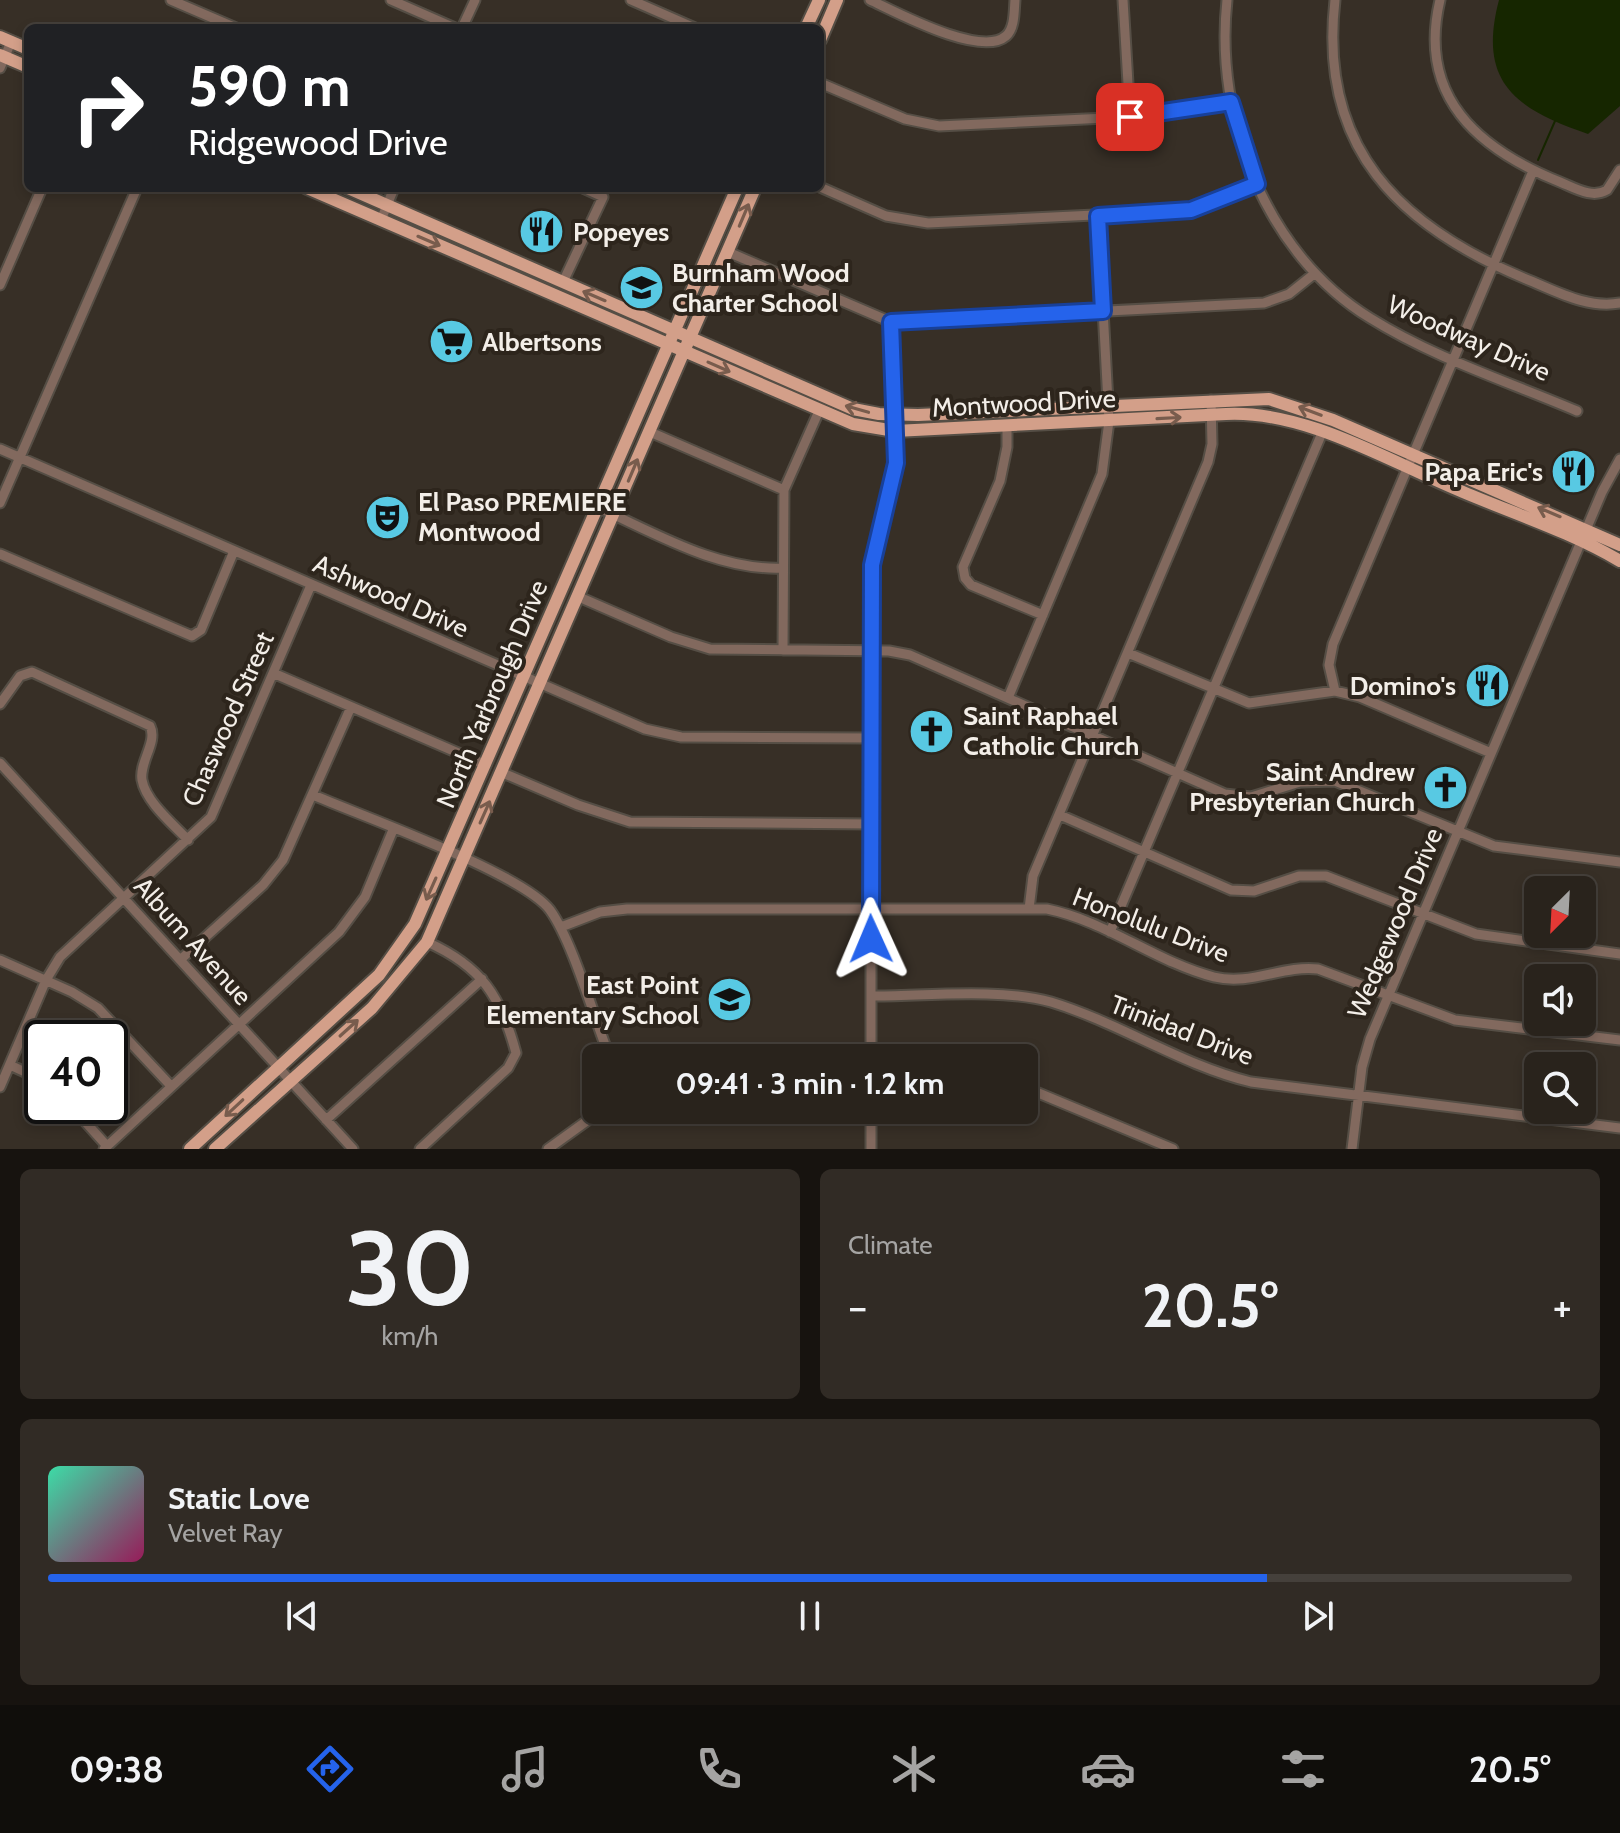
<!DOCTYPE html>
<html lang="en">
<head>
<meta charset="utf-8">
<style>
  :root { --surface:#29231c; --page:#312b25; --text:#f1f3f6; --muted:#a5a4a3; --line:#45403b; --accent:#2563eb }
  body { margin:0; font-family:Cabin,sans-serif; background:var(--page); color:var(--text); height:100vh; display:flex; flex-direction:column; font-size:30px; white-space:nowrap }
  * { box-sizing:border-box; margin:0 }
  p { font-size:26px; color:var(--muted) }
  .icon { flex:none; width:44px; height:44px; fill:none; stroke:currentColor; stroke-width:2; stroke-linecap:round; stroke-linejoin:round }
  .map { position:relative; height:1149px; overflow:hidden }
  .drawer { display:flex; flex-direction:column; gap:20px; padding:20px; background:#17130f; flex:1 }
  .drawer>* { flex:none }
  .banner { position:absolute; left:24px; top:24px; width:800px; height:168px; border-radius:12px; box-shadow:0 4px 12px #0003,0 0 0 2px var(--line); background:#202124; color:#fff; overflow:hidden }
  .needle { width:52px; rotate:204deg }
  .buttons { position:absolute; left:1524px; top:876px; display:grid; gap:16px }
  .buttons a { display:grid; place-items:center; width:72px; height:72px; border-radius:12px; background:var(--surface); box-shadow:0 4px 12px #0003,0 0 0 2px var(--line); font-size:40px }
  .speed { position:absolute; left:24px; top:1020px; display:flex; gap:16px; font-size:40px; font-weight:700; text-align:center }
  .speed>* { display:grid; place-content:center; width:104px; height:104px; border-radius:50%; background:var(--surface); box-shadow:0 4px 12px #0003,0 0 0 2px var(--line); line-height:1 }
  .speed .limit { border:4px solid #111; border-radius:12px; background:#fff; color:#111 }
  .pin { position:absolute; display:grid; place-items:center; width:68px; height:68px; color:#fff; margin:-34px; border-radius:16px; box-shadow:0 4px 12px #0006 }
  .me { position:absolute; width:88px; margin:-44px; rotate:359deg; stroke-linejoin:round; filter:drop-shadow(0 0 6px #0008) }
  .turn { display:flex; align-items:center; gap:28px; height:168px; padding:0 32px; font-size:36px }
  .turn .icon { width:104px; height:104px; stroke-width:2.5 }
  .turn b { display:block; font-size:56px; line-height:68px }
  .big { font-size:60px; font-weight:800; line-height:1.1 }
  .drawer .tile { flex:1; display:flex; flex-direction:column; justify-content:center; gap:12px; min-width:0; padding:0 28px; border-radius:12px; background:var(--page) }
  .drawer .dial { align-items:center; gap:0 }
  .dial b { font-size:104px; line-height:1 }
  .song { display:flex; align-items:center; gap:24px }
  .cover { width:96px; height:96px; border-radius:12px; background:linear-gradient(135deg,hsl(160 70% 55%),hsl(330 70% 35%)) }
  .played { height:8px; border-radius:4px; background:linear-gradient(90deg,var(--accent) 80%,var(--line) 80%) }
  .keys { display:flex; justify-content:space-around; direction:ltr }
  .heat { display:flex; justify-content:space-between; align-items:center; font-size:44px; direction:ltr }
  .drawer .tiles { flex:1; display:grid; gap:20px; grid-template-columns:1fr 1fr }
  .tile:last-child { grid-column:span 2 }
  .trip { position:absolute; left:582px; top:1044px; width:456px; height:80px; border-radius:12px; background:var(--surface); box-shadow:0 4px 12px #0003,0 0 0 2px var(--line); font-weight:800; line-height:80px; text-align:center }
  .dock { display:flex; height:128px; justify-content:space-around; align-items:center; background:#100e0b; color:var(--muted) }
  .dock .icon { width:56px; height:56px }
  .dock .on { color:var(--accent) }
  .dock b { font-size:36px; color:var(--text) }
  .map>svg:first-child { display:block }
  .water { fill:#162600 }
  .lines { fill:none; stroke-linecap:round; stroke-linejoin:round }
  .stream { stroke:#162600; stroke-width:2 }
  .minor-casing { stroke:#554e45; stroke-width:13 }
  .major-casing { stroke:#554e45; stroke-width:16 }
  .minor { stroke:#82695e; stroke-width:9 }
  .major { stroke:#d39f89; stroke-width:12 }
  .oneway { stroke:#785c4d }
  .route-casing { stroke:#184099; stroke-width:20 }
  .route { stroke:#2563eb; stroke-width:14 }
  .labels { text-anchor:middle; dominant-baseline:central; stroke-width:8; stroke-linejoin:round; paint-order:stroke }
  .poi-label { font-size:26px; font-weight:bold; fill:#f3eee8; stroke:#2d251c; text-anchor:start }
  .street-label { font-size:26px; fill:#f3eee8; stroke:#2d251c }
</style>
</head>
<body>
<div class="map">
<svg width="1620" height="1149" viewBox="0 0 1620 1149">
  <rect width="100%" height="100%" fill="#372f26"/>
  <path class="water" d="M1499,0h121v106l-32,28c-72,-25 -111,-51 -89,-134z"/>
  <g class="lines">
    <path class="stream" d="M1538,160l17,-39"/>
    <defs>
      <path id="minor" d="M171,0l65,28
        M391,0l64,28
        M631,0l64,28
        M870,0c26,12 111,58 136,36 9,-8 8,-25 9,-36
        M1123,0l7,117
        M1227,0c-13,119 39,254 143,318 64,40 139,64 207,93
        M1335,0c-17,148 64,226 191,279 30,12 61,30 94,24
        M1440,0c-23,97 38,149 120,182 15,6 32,17 47,8l13,-20
        M462,28l13,-28
        M0,68l11,-26
        M820,83l85,36 34,7 210,-10 82,-14
        M820,187l66,29 42,7 250,-12 27,-5 52,-22
        M381,220l13,-32
        M728,252l163,70 373,-19 25,-9 25,-20
        M563,282l40,-85 -20,-9
        M0,285l42,-97
        M1007,426v21l-7,34 -37,86 2,11 6,7 72,30
        M650,432l134,58
        M0,449l645,280 36,8 191,1
        M0,503l137,-315
        M597,507c58,26 121,64 186,61
        M0,554l192,82 9,-6 33,-79
        M579,597l92,40 39,12 179,2 21,4 315,139 26,3 49,-15 35,-1 159,65 126,16
        M783,650l1,-160 35,-79
        M1128,653l121,50 86,-12 25,6 131,56
        M273,673l213,92
        M1335,691l-6,-26 4,-21 200,-473
        M1008,698l94,-224 7,-53 -11,-205
        M0,704l20,-28 12,-4 118,54c8,16 -11,36 -8,54 4,22 31,44 46,60
        M0,763l353,386
        M503,773l75,32 52,17 242,2
        M313,795c51,22 209,78 237,115 23,32 44,108 60,148
        M1060,815l171,75 23,1 45,-15h27l150,58 144,20
        M1029,909l4,-33 175,-414 4,-18 -1,-44
        M561,927l39,-15 27,-3h420c59,12 109,53 167,68 37,9 68,-12 104,-8l137,51 165,20
        M1110,932l212,-499
        M0,960l72,32 26,16 73,78
        M180,960l83,-75 20,-25 68,-153
        M872,996c52,0 130,-8 179,6 69,21 130,63 200,80l369,46
        M871,1058v-463l2,-44 20,-62 3,-26 -5,-141
        M10,1065l32,15
        M0,1087l46,-107 14,-23 151,-140 100,-232
        M1024,1087l149,62
        M71,1106l36,40
        M326,1120l156,-141
        M104,1149l235,-217 26,-35 28,-67
        M420,1149l88,-81 8,-15c-15,-57 -35,-87 -89,-111
        M548,1149l54,-39
        M871,1149v-39
        M1352,1149l10,-82 8,-28 232,-547 18,-33"/>
      <path id="major" d="M806,28l13,-28
        M0,37l28,12
        M820,40l17,-40
        M0,55l28,12
        M307,188l546,236 42,7 331,-17c80,-4 164,48 237,78 52,22 108,40 157,69
        M348,188l505,221 26,5 39,1 351,-16 64,21 287,125
        M190,1149l189,-174 36,-51 322,-736
        M215,1149l157,-141 55,-66 328,-754"/>
    </defs>
    <use href="#minor" class="minor-casing"/>
    <use href="#major" class="major-casing"/>
    <use href="#minor" class="minor"/>
    <use href="#major" class="major"/>
  </g>
  <defs><path id="oneway-shaft" d="M-6 0H5M1.5-3L5.5 0L1.5 3" fill="none" stroke-width="1.6" stroke-linecap="round" stroke-linejoin="round" transform="scale(2)"/></defs>
  <g class="oneway">
    <use href="#oneway-shaft" transform="translate(744 215) rotate(-67)"/>
    <use href="#oneway-shaft" transform="translate(429 241) rotate(23)"/>
    <use href="#oneway-shaft" transform="translate(594 296) rotate(-157)"/>
    <use href="#oneway-shaft" transform="translate(719 367) rotate(24)"/>
    <use href="#oneway-shaft" transform="translate(857 409) rotate(-164)"/>
    <use href="#oneway-shaft" transform="translate(1310 411) rotate(-159)"/>
    <use href="#oneway-shaft" transform="translate(1169 418) rotate(-3)"/>
    <use href="#oneway-shaft" transform="translate(633 470) rotate(-67)"/>
    <use href="#oneway-shaft" transform="translate(1549 512) rotate(-157)"/>
    <use href="#oneway-shaft" transform="translate(485 812) rotate(-66)"/>
    <use href="#oneway-shaft" transform="translate(431 889) rotate(114)"/>
    <use href="#oneway-shaft" transform="translate(349 1028) rotate(-42)"/>
    <use href="#oneway-shaft" transform="translate(234 1108) rotate(137)"/>
  </g>
  <g class="lines">
    <defs>
      <path id="route" d="M871,939l1,-374 24,-102 -5,-141 212,-11 -5,-95 93,-6 66,-26 -26,-82 -101,15"/>
    </defs>
    <use href="#route" class="route-casing"/>
    <use href="#route" class="route"/>
  </g>
  <defs>
    <symbol id="restaurant-disc" viewBox="-11 -11 22 22"><circle r="9.5" fill="#58c9e3" stroke="#2d251c"/><path d="M-5-6h1v4h1v-4h1v4h1v-4h1v5L-1.5 .5V6h-2V.5L-5-1ZM5-6V6H3V1.5H1.5Q1.5-4 5-6Z" fill="#111"/></symbol>
    <symbol id="school-disc" viewBox="-11 -11 22 22"><circle r="9.5" fill="#58c9e3" stroke="#2d251c"/><path d="M0-5L7-2L0 1L-7-2ZM-4 1L0 2.5L4 1V4Q0 6-4 4Z" fill="#111"/></symbol>
    <symbol id="supermarket-disc" viewBox="-11 -11 22 22"><circle r="9.5" fill="#58c9e3" stroke="#2d251c"/><path d="M-6-5.5h2.5l.6 2H6L4.5 2H-2.5L-4.4-4H-6ZM-1.5 3.2a1.3 1.3 0 1 0 .1 0ZM3 3.2a1.3 1.3 0 1 0 .1 0Z" fill="#111"/></symbol>
    <symbol id="theatre-disc" viewBox="-11 -11 22 22"><circle r="9.5" fill="#58c9e3" stroke="#2d251c"/><path d="M-5-5.5Q0-4 5-5.5V0Q5 5 0 6Q-5 5-5 0ZM-3.3-2.5H-1v1.5H-3.3ZM1-2.5H3.3v1.5H1ZM-2.8 1Q0 5.5 2.8 1Z" fill="#111"/></symbol>
    <symbol id="church-disc" viewBox="-11 -11 22 22"><circle r="9.5" fill="#58c9e3" stroke="#2d251c"/><path d="M-1.2-6h2.4v3.5h3.3v2.4h-3.3V6h-2.4V-.1h-3.3v-2.4h3.3Z" fill="#111"/></symbol>
  </defs>
  <g fill-rule="evenodd">
    <use href="#restaurant-disc" x="516" y="206" width="51" height="51"/>
    <use href="#school-disc" x="616" y="262" width="51" height="51"/>
    <use href="#supermarket-disc" x="426" y="316" width="51" height="51"/>
    <use href="#restaurant-disc" x="1548" y="446" width="51" height="51"/>
    <use href="#theatre-disc" x="362" y="492" width="51" height="51"/>
    <use href="#restaurant-disc" x="1462" y="660" width="51" height="51"/>
    <use href="#church-disc" x="906" y="706" width="51" height="51"/>
    <use href="#church-disc" x="1420" y="762" width="51" height="51"/>
    <use href="#school-disc" x="704" y="974" width="51" height="51"/>
  </g>
  <g class="labels">
    <g class="poi-label">
      <text x="573" y="232">Popeyes</text>
      <text x="672" y="273">Burnham Wood<tspan x="672" dy="30">Charter School</tspan></text>
      <text x="482" y="342">Albertsons</text>
      <text x="1543" y="472" text-anchor="end">Papa Eric's</text>
      <text x="418" y="502">El Paso PREMIERE<tspan x="418" dy="30">Montwood</tspan></text>
      <text x="1456" y="686" text-anchor="end">Domino's</text>
      <text x="963" y="716">Saint Raphael<tspan x="963" dy="30">Catholic Church</tspan></text>
      <text x="1415" y="772" text-anchor="end">Saint Andrew<tspan x="1415" dy="30">Presbyterian Church</tspan></text>
      <text x="699" y="985" text-anchor="end">East Point<tspan x="699" dy="30">Elementary School</tspan></text>
    </g>
    <g class="street-label">
      <text transform="translate(1469 338) rotate(24)">Woodway Drive</text>
      <text transform="translate(1024 403) rotate(-3)">Montwood Drive</text>
      <text transform="translate(391 596) rotate(24)">Ashwood Drive</text>
      <text transform="translate(492 694) rotate(-67)">North Yarbrough Drive</text>
      <text transform="translate(228 719) rotate(-66)">Chaswood Street</text>
      <text transform="translate(1395 923) rotate(-67)">Wedgewood Drive</text>
      <text transform="translate(1151 925) rotate(21)">Honolulu Drive</text>
      <text transform="translate(193 941) rotate(48)">Album Avenue</text>
      <text transform="translate(1182 1030) rotate(21)">Trinidad Drive</text>
    </g>
  </g>
</svg>
<div class="buttons">
<a><svg class="needle" viewBox="-14 -14 28 28"><path d="M0-13l5 13h-10z" fill="#e53935"/><path d="M0 13l5-13h-10z" fill="#a5a4a3"/></svg></a>
<a><svg class="icon" aria-label="sound" viewBox="0 0 24 24"><path d="M4 9h4l5-4v14l-5-4H4zM17 9q2 3 0 6"/></svg></a>
<a><svg class="icon" aria-label="search" viewBox="0 0 24 24"><circle cx="10" cy="10" r="6"/><path d="M15 15l6 6"/></svg></a>
</div>
<div class="speed"><div class="limit">40</div></div>
<div class="pin" style="left:1130px;top:117px;background:#d93025"><svg class="icon" aria-label="arrive" viewBox="0 0 24 24"><path d="M6 21V4h12l-3 4 3 4H6"/></svg></div>
<svg class="me" style="left:871px;top:939px" viewBox="-20 -20 40 40"><path d="M0-17L14 15 0 8-14 15z" fill="#2563eb" stroke="#fff" stroke-width="4"/></svg>
<div class="trip">09:41 · 3 min · 1.2 km</div>
<div class="banner">
<div class="turn"><svg class="icon" aria-label="right" viewBox="0 0 24 24"><path d="M7 20v-9h11M14 6l5 5-5 5"/></svg><div><b>590 m</b>Ridgewood Drive</div></div>
</div>
</div>
<section class="drawer">
<div class="tiles">
<div class="tile dial"><b>30</b><p>km/h</p></div>
<div class="tile"><p>Climate</p>
<div class="heat"><a>−</a><b class="big">20.5°</b><a>+</a></div>
</div>
<div class="tile">
<div class="song"><i class="cover"></i><div><b>Static Love</b><p>Velvet Ray</p></div></div>
<div class="played"></div>
<div class="keys"><svg class="icon" aria-label="previous" viewBox="0 0 24 24"><path d="M18 5L8 12l10 7zM5 5v14"/></svg><svg class="icon" aria-label="pause" viewBox="0 0 24 24"><path d="M8 5v14M16 5v14"/></svg><svg class="icon" aria-label="next" viewBox="0 0 24 24"><path d="M6 5l10 7-10 7zM19 5v14"/></svg></div>
</div>
</div>
</section>
<nav class="dock">
<b>09:38</b>
<svg class="icon on" aria-label="directions" viewBox="0 0 24 24"><path d="M12 3l9 9-9 9-9-9zM9 14v-3h6M13 9l2 2-2 2"/></svg>
<svg class="icon" aria-label="music" viewBox="0 0 24 24"><path d="M9 18V5l10-2v13"/><circle cx="6" cy="18" r="3"/><circle cx="16" cy="16" r="3"/></svg>
<svg class="icon" aria-label="phone" viewBox="0 0 24 24"><path d="M5 4h4l2 5-3 2q2 4 5 5l2-3 5 2v4C11 20 4 13 5 4z"/></svg>
<svg class="icon" aria-label="climate" viewBox="0 0 24 24"><path d="M12 3v18M4 7l16 10M4 17L20 7"/></svg>
<svg class="icon" aria-label="car" viewBox="0 0 24 24"><path d="M5 17H2v-5l4-1 3-4h7l3 4 3 1v5h-3M9 17h6M6 11h13"/><circle cx="7" cy="17" r="2"/><circle cx="17" cy="17" r="2"/></svg>
<svg class="icon" aria-label="filters" viewBox="0 0 24 24"><path d="M4 7h16M4 17h16"/><circle cx="9" cy="7" r="2"/><circle cx="15" cy="17" r="2"/></svg>
<b>20.5°</b>
</nav>
</body>
</html>
